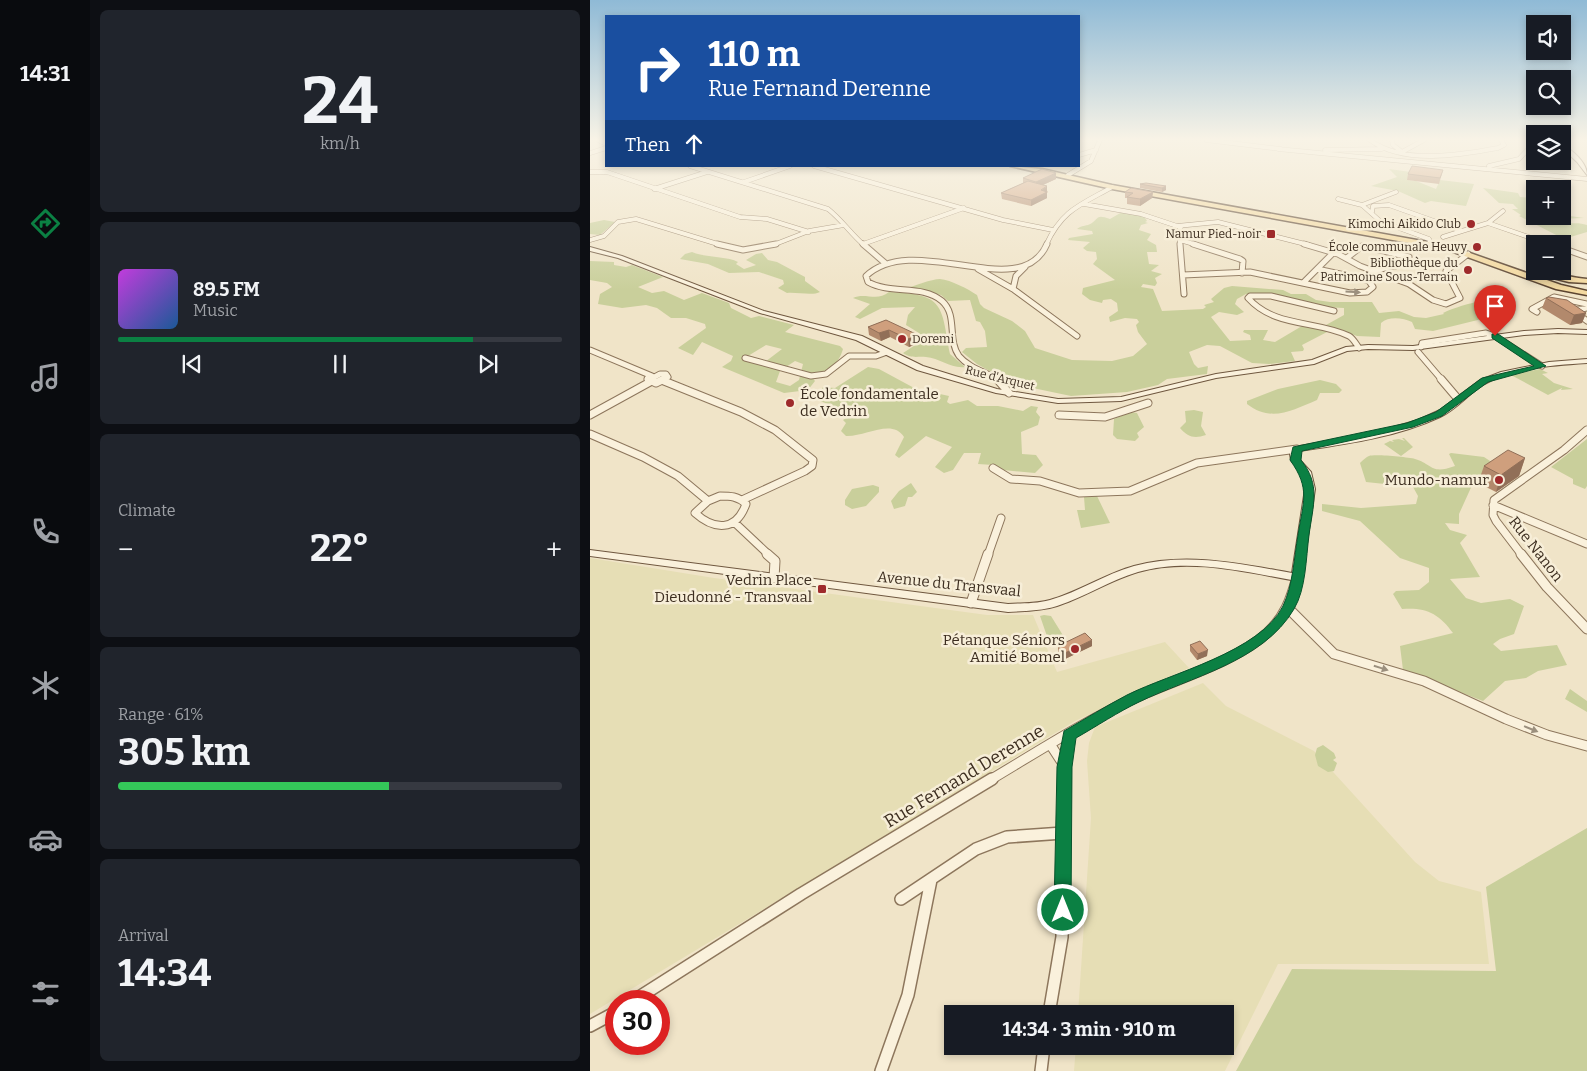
<!DOCTYPE html>
<html lang="en">
<head>
<meta charset="utf-8">
<style>
  :root { --surface:#171b24; --page:#20242c; --text:#f1f3f6; --muted:#9ea1a6; --line:#363941; --accent:#0b8043 }
  body { margin:0; font-family:Bitter,serif; background:var(--page); color:var(--text); height:100vh; display:flex; flex-direction:column; font-size:19px; white-space:nowrap }
  * { box-sizing:border-box; margin:0 }
  p { font-size:16px; color:var(--muted) }
  .icon { flex:none; width:28px; height:28px; fill:none; stroke:currentColor; stroke-width:2; stroke-linecap:round; stroke-linejoin:round }
  .map { position:relative; flex:1; overflow:hidden }
  .details { display:flex; flex-direction:column; gap:10px; padding:10px; background:#0d0f14; width:500px }
  .details>* { flex:none }
  .guide { position:absolute; left:15px; top:15px; width:475px; height:152px; border-radius:0px; box-shadow:0 2px 8px #0003; background:#1a4fa0; color:#fff; overflow:hidden }
  .fabs { position:absolute; left:936px; top:15px; display:grid; gap:10px }
  .fabs a { display:grid; place-items:center; width:45px; height:45px; border-radius:0px; background:var(--surface); box-shadow:0 2px 8px #0003; font-size:25px }
  .speed { position:absolute; left:15px; top:990px; display:flex; gap:10px; font-size:25px; font-weight:700; text-align:center }
  .speed>* { display:grid; place-content:center; width:65px; height:65px; border-radius:50%; background:var(--surface); box-shadow:0 2px 8px #0003; line-height:1 }
  .speed .limit { border:8px solid #d22; background:#fff; color:#111 }
  .pin { position:absolute; display:grid; place-items:center; width:42px; height:42px; color:#fff; margin:-51px -21px; border-radius:50% 50% 50% 0; rotate:-45deg; box-shadow:0 0 5px #0007 }
  .pin .icon { rotate:45deg }
  .me { position:absolute; width:55px; margin:-28px; rotate:0deg; stroke-linejoin:round; filter:drop-shadow(0 0 4px #0008) }
  .turn { display:flex; align-items:center; gap:18px; height:105px; padding:0 20px; font-size:22px }
  .turn .icon { width:65px; height:65px; stroke-width:2.5 }
  .turn b { display:block; font-size:35px; line-height:42px }
  .then { display:flex; align-items:center; height:48px; padding:0 20px; background:#0003; gap:10px; font-size:19px }
  .big { font-size:38px; font-weight:700; line-height:1.1 }
  .details .widget { flex:1; display:flex; flex-direction:column; justify-content:center; gap:8px; min-width:0; padding:0 18px; border-radius:8px; background:var(--page) }
  .details .dial { align-items:center; gap:0 }
  .dial b { font-size:65px; line-height:1 }
  .song { display:flex; align-items:center; gap:15px }
  .cover { width:60px; height:60px; border-radius:8px; background:linear-gradient(135deg,hsl(290 70% 55%),hsl(210 70% 35%)) }
  .played { height:5px; border-radius:2px; background:linear-gradient(90deg,var(--accent) 80%,var(--line) 80%) }
  .keys { display:flex; justify-content:space-around; direction:ltr }
  .heat { display:flex; justify-content:space-between; align-items:center; font-size:28px; direction:ltr }
  .charge { height:8px; border-radius:4px; background:linear-gradient(90deg,#34c759 61%,var(--line) 0) }
  .trip { position:absolute; left:354px; top:1005px; width:290px; height:50px; border-radius:0px; background:var(--surface); box-shadow:0 2px 8px #0003; font-weight:700; line-height:50px; text-align:center }
  main { display:flex; flex:1; min-height:0 }
  .tab-bar { display:flex; flex-direction:column; width:90px; justify-content:space-around; align-items:center; background:#090b0e; color:var(--muted) }
  .tab-bar .icon { width:35px; height:35px }
  .tab-bar .selected { color:var(--accent) }
  .tab-bar b { font-size:22px; color:var(--text) }
  .map>svg:first-child { display:block }
  .farmland { fill:#e6deb5 }
  .green { fill:#c9cf9b; fill-rule:evenodd }
  .lines { fill:none; stroke-linecap:round; stroke-linejoin:round }
  .street-far4-casing { stroke:#8d765c; stroke-width:5 }
  .street-far3-casing { stroke:#8d765c; stroke-width:7 }
  .street-far2-casing { stroke:#8d765c; stroke-width:9 }
  .street-far1-casing { stroke:#8d765c; stroke-width:11 }
  .street-casing { stroke:#8d765c; stroke-width:14 }
  .secondary-casing { stroke:#6f573f; stroke-width:2 }
  .primary-casing { stroke:#5b4430; stroke-width:3 }
  .street-far4 { stroke:#faf1dc; stroke-width:4 }
  .street-far3 { stroke:#faf1dc; stroke-width:5 }
  .street-far2 { stroke:#faf1dc; stroke-width:7 }
  .street-far1 { stroke:#faf1dc; stroke-width:9 }
  .street { stroke:#faf1dc; stroke-width:11 }
  .secondary { fill:#faf1dc; fill-rule:evenodd }
  .primary { fill:#f3d9a0; fill-rule:evenodd }
  .wall { fill:#b2896c }
  .shaded-wall { fill:#916f58 }
  .building { fill:#cf9f7d; stroke:#916f58 }
  .oneway { fill:#9c907e }
  .route { fill:#0b8043; stroke:#07532c }
  .poi-dot { fill:#9e2a2b; stroke:#f7eed8; stroke-width:2 }
  .labels { text-anchor:middle; dominant-baseline:central; stroke-width:5; stroke-linejoin:round; paint-order:stroke }
  .far-poi-label { font-size:12px; fill:#3d2e20; stroke:#f7eed8; text-anchor:end }
  .far-street-label { font-size:12px; fill:#3d2e20; stroke:#f7eed8 }
  .poi-label { font-size:15px; fill:#3d2e20; stroke:#f7eed8; text-anchor:end }
  .street-label { font-size:15px; fill:#3d2e20; stroke:#f7eed8 }
  .near-street-label { font-size:18px; fill:#3d2e20; stroke:#f7eed8 }
</style>
</head>
<body>
<main>
<nav class="tab-bar">
<b>14:31</b>
<svg class="icon selected" aria-label="directions" viewBox="0 0 24 24"><path d="M12 3l9 9-9 9-9-9zM9 14v-3h6M13 9l2 2-2 2"/></svg>
<svg class="icon" aria-label="music" viewBox="0 0 24 24"><path d="M9 18V5l10-2v13"/><circle cx="6" cy="18" r="3"/><circle cx="16" cy="16" r="3"/></svg>
<svg class="icon" aria-label="phone" viewBox="0 0 24 24"><path d="M5 4h4l2 5-3 2q2 4 5 5l2-3 5 2v4C11 20 4 13 5 4z"/></svg>
<svg class="icon" aria-label="climate" viewBox="0 0 24 24"><path d="M12 3v18M4 7l16 10M4 17L20 7"/></svg>
<svg class="icon" aria-label="car" viewBox="0 0 24 24"><path d="M5 17H2v-5l4-1 3-4h7l3 4 3 1v5h-3M9 17h6M6 11h13"/><circle cx="7" cy="17" r="2"/><circle cx="17" cy="17" r="2"/></svg>
<svg class="icon" aria-label="filters" viewBox="0 0 24 24"><path d="M4 7h16M4 17h16"/><circle cx="9" cy="7" r="2"/><circle cx="15" cy="17" r="2"/></svg>
</nav>
<section class="details">
<div class="widget dial"><b>24</b><p>km/h</p></div>
<div class="widget">
<div class="song"><i class="cover"></i><div><b>89.5 FM</b><p>Music</p></div></div>
<div class="played"></div>
<div class="keys"><svg class="icon" aria-label="previous" viewBox="0 0 24 24"><path d="M18 5L8 12l10 7zM5 5v14"/></svg><svg class="icon" aria-label="pause" viewBox="0 0 24 24"><path d="M8 5v14M16 5v14"/></svg><svg class="icon" aria-label="next" viewBox="0 0 24 24"><path d="M6 5l10 7-10 7zM19 5v14"/></svg></div>
</div>
<div class="widget"><p>Climate</p>
<div class="heat"><a>−</a><b class="big">22°</b><a>+</a></div>
</div>
<div class="widget"><p>Range · 61%</p><b class="big">305 km</b><div class="charge"></div></div>
<div class="widget"><p>Arrival</p><b class="big">14:34</b></div>
</section>
<div class="map">
<svg width="997" height="1071" viewBox="0 0 997 1071">
  <rect width="100%" height="100%" fill="#f0e4c8"/>
  <path class="farmland" d="M0,558l124,20 273,37h46l24,57 108,-30 24,26 -114,53 -485,293z
    M613,683l23,23 88,45 101,111 24,19 42,11 8,72h-211l-53,107h-151l2,-25h149v-32h-147l13,-196 -4,-57 2,-18 6,-16z"/>
  <path class="green" d="M799,169l22,3 -4,8 9,1 20,8 4,-9 34,4 -8,22 -35,-5 -6,2 -27,-12 -27,-5 26,-9z
    M893,188l35,5 2,4 15,1v18l28,-1 21,3 -29,1c10,7 21,2 32,6v7l-23,7 -45,-23 2,-1 -9,-6h6l-5,-5 -14,-1z
    M532,212l22,4 3,5 -2,1 3,1 -7,2 -2,5 12,4 -4,6 9,5 1,7h-10l2,12 10,1 -8,6 11,3 -7,4 2,5 -2,3 -12,-2 -2,3 12,2 9,22 41,-2 3,-2 -2,-2 10,-3 -3,-3 13,-11 8,-2 51,4 8,4h15l10,6 14,2h42l7,11 20,-2 15,6 12,1 18,-4 -1,-1c9,-5 44,-16 52,-12l3,5 -3,8 -5,3 -57,14 -18,-2 -3,-7c-9,-4 -23,-6 -31,1l-1,14 -23,-1 -31,-11 18,-10v-7l-22,-1 -44,-10 -9,1 -23,-4 -9,5 -2,5 9,8 -7,3 -18,-3 -8,5 19,24 21,-1 -1,-5 -7,-3 1,-2h24l-5,10 12,2 27,-16 27,5 -27,14 2,4 -1,2 -12,1 4,9 -26,3 -17,-1 -32,-17 -13,-1 -18,7 5,12 4,4 10,-2 -1,8 -40,5 -9,6 -31,7 -56,4 -58,-12 -36,-20 -15,-12 4,-4 21,-1 -2,-16 -5,-9 -4,-1 -6,-21 -22,1 -7,-6 -34,-7c8,-2 24,-9 33,-9 11,1 28,10 37,16l3,9 4,4 28,13 13,10 10,17 37,12 40,1 21,-5 14,-12 -9,-12 -2,-7 3,-3 -2,-3 -12,-1 -15,4 -1,-5 9,-6 -1,-8 -6,-4 -8,1 -1,3 -12,-3 -8,-6 1,-6 32,-8 -22,-16 4,-5 -1,-7 -9,-1 -4,-3 7,-6 -22,-2 1,-2 24,-4 -1,-3 -15,-2c4,-3 6,-3 11,-4 12,-5 6,-12 22,-6z
    M14,220l11,2 -15,13 -10,-1v-11z
    M102,252c15,6 35,4 46,10l-2,2 8,5 12,-4 -10,-5 10,-6 6,-1 6,7 9,2 28,15v4l15,11c-7,4 -23,0 -33,1l-9,-5 6,-4 -1,-4 -24,-8 -30,1 -21,-9 -28,-5 5,-5z
    M0,261l24,1v3l12,2 6,-2 31,12 -25,10 14,6 12,-2 20,9 18,-7 27,10 2,5 20,10 8,-2 35,9 -9,7 55,14 3,3c-5,17 -16,23 -33,26l5,6 -7,9 -24,3 -62,-26 9,-6 2,-5 -31,-14 -9,13 -15,-7 28,-20 -1,-4 -19,-6h-15l-14,-10 -11,-3 -24,3 -24,-4 2,-10 12,-7 -5,-4 -17,-3zM176,345l16,4 -21,16 -18,-6zM205,361l8,3 -4,16 -9,6 -14,-4 4,-11z
    M299,292c56,2 52,13 61,62l15,13c-14,2 -25,-9 -39,-10 -9,-1 -14,2 -23,-4l17,-11 -1,-9 -13,-8 2,-10 7,-8 -33,1 -22,11 -5,-2 15,-13 -17,-6c12,-6 24,4 36,-6z
    M278,367l11,2 37,20 -5,4 13,9 16,-8 9,2 -2,6 3,2 18,-4 9,6h21l25,5 8,-5 7,1 -2,5 4,5 -2,8 -17,7 1,22 14,1 7,10 -8,8 -32,-3 -10,-5 -15,-1 3,-11h-17l-11,17 -9,3 -9,-6 17,-20 -26,-11 -27,22 -4,-3 9,-18c-12,-19 -39,0 -58,-1l-5,-5 5,-8 -3,-3 5,-3 1,-5 -29,-11 8,-6 -7,-4 2,-4 12,1z
    M950,369l8,4 -6,1 12,9 19,6 -12,1 1,-2 -14,7 -37,-20z
    M730,380l16,4 6,6 -3,3h-19l-3,7c-24,10 -46,23 -70,4v-3l31,-12z
    M604,410l9,2 -2,14 5,9c-12,4 -18,2 -26,-7l6,-6 -1,-11z
    M541,412l6,1 7,14 -7,6 2,4 -4,4 -18,-2 -4,-4 1,-16z
    M812,438h2l9,9 -12,9 -17,-12 6,-3 4,1 -2,-2 7,-1 6,2z
    M997,439v47l-2,3 -12,-5v-5l-22,-12z
    M861,453l33,4 12,8 -22,16 -15,33v10l-14,-1 5,7 17,5 -7,8 20,34 -30,2 16,19 15,5 29,-4 14,7 -10,28 -14,5 -7,5 8,7 56,-6 10,20 -29,6 -12,7 -21,3 -22,20 -80,-31 -3,-24 53,-13c-14,-20 -28,-26 -51,-24l-9,-15 3,-3 23,-1 10,-8v-14l-29,-10 -40,-37 -38,-10v-7l39,4 55,-4 2,-8 -5,-9 -47,-5 -6,-19c2,-2 6,-6 9,-7 6,-2 38,1 46,3 18,5 15,16 40,7l-6,-12z
    M321,483l6,9 -5,5h-4l-3,9 -11,3 -3,-8 8,-10z
    M283,485l6,2v5l-13,14 -14,3 -7,-4v-5l7,-11z
    M507,496l13,27 -29,5 -4,-18h8l-1,-13z
    M454,615l7,1 13,21 -15,5 -9,-26z
    M980,689l17,12v11l-22,-13z
    M733,745l11,8 2,5 -3,2 4,3 -3,8 -6,1 -10,-6 -3,-11 2,-7z
    M997,828v243h-351l56,-102 204,2 -10,-84z"/>
  <g class="lines">
    <defs>
      <path id="street-far4" d="M8,140l8,4
        M616,140l75,9
        M780,140c33,25 90,15 128,8l6,-3 -3,-5
        M802,140l1,5 9,7 22,-12
        M688,149l309,30
        M735,150l57,-1
        M0,153l16,-5
        M489,155l17,-5
        M100,166l138,43c14,11 23,25 36,36
        M224,166l189,54 50,10
        M899,166l30,-7 12,-13h4
        M0,172h17l133,45 27,2 42,13
        M478,175l23,-14 9,-21
        M154,182l46,-16
        M64,189l53,-17
        M806,192l-34,13 18,16 49,18 1,5
        M748,199l24,6
        M494,204l57,10 36,12 41,-4 91,23
        M782,212l1,-6 16,-1 73,26 26,-8 61,21
        M898,223l15,-12
        M853,237l19,-6
        M0,240l14,-4 14,-14 18,-3 85,26
        M590,240l17,5
        M273,244l101,-36
        M183,245l36,-14 35,-6
        M456,245c16,-35 34,-40 66,-58
        M590,245l-1,-15 2,-3"/>
      <path id="street-far3" d="M127,244l26,6 33,-6
        M273,244l22,19
        M590,244l4,50
        M603,244l47,15 3,2 -1,12
        M714,244l34,10 22,12 49,18 24,16 13,4 14,-6 -14,-27 22,-17
        M972,248l25,9
        M758,257l14,-11 47,11 -10,8 -28,6
        M435,267l-9,9 -3,13 64,47
        M388,269l35,20
        M593,275l67,-3 100,21 17,-1 6,-5 -4,-6 -6,-2 -46,-10
        M716,283l-1,-2 29,-29
        M997,308l-13,3 13,10
        M744,311l-63,-15h-21l-2,2c27,30 68,22 101,38 4,2 7,8 10,12
        M947,312l-5,-3 22,-12 33,7
        M831,347l1,-4 64,-10 9,3 47,30
        M0,350l62,26
        M828,352l24,28
        M155,358l66,18 15,-2 23,-18h27l11,-4
        M59,380l11,-6h6l2,3 -7,3
        M409,380c-13,-8 -30,-12 -40,-24 -12,-16 -1,-41 -17,-55 -20,-17 -51,-6 -74,-19l-2,-6c49,-46 155,29 181,-32"/>
      <path id="street-far2" d="M58,379l8,4 8,-4
        M407,379l12,14
        M851,379l17,20
        M74,381l77,31 34,18 38,30 -1,6 -7,5 -63,29
        M0,415l60,-33
        M469,415l46,2 43,-14
        M0,434l53,23 35,19 30,25
        M403,468l18,11 29,2 39,12 51,-2 67,-28 100,-14
        M130,496c10,0 18,0 26,8 -10,28 -32,26 -51,9l13,-12z
        M903,505l94,39
        M144,522l35,33
        M398,555l13,-37
        M932,555l-26,-34 -3,-6 1,-15 70,-50 23,-20"/>
      <path id="street-far1" d="M177,554l8,7 -1,17
        M931,554l26,33 40,42
        M381,603l17,-49
        M698,608l46,46 90,27 82,38 41,16 40,11
        M460,744l15,23
        M400,780c47,-28 95,-59 145,-82 39,-18 101,-36 132,-65 18,-16 24,-34 30,-56
        M475,780l4,-45"/>
      <path id="street" d="M311,899l75,-50 31,-12 56,-4
        M43,1001l168,-107 191,-115
        M459,1014l13,-77 3,-158
        M0,1026l26,-14
        M291,1071l27,-76 23,-115
        M451,1071l3,-25"/>
      <path id="secondary" d="M972,144c10,6 25,18 25,31l-10,-13 -15,-14z
        M0,247l32,9 142,55 98,25 61,30 74,23 61,10 63,-2 95,-23 96,-14 34,-13 22,-2 45,1 111,-15 34,-2 29,1v4l-29,-1 -34,2 -111,15 -45,-1 -21,2 -33,13 -98,14 -95,23 -63,2 -62,-10 -79,-23 -61,-30 -96,-27 -142,-55 -28,-7z
        M997,359v4c-32,2 -76,5 -104,22 -15,9 -26,24 -43,32 -43,20 -93,27 -140,34l-2,3 1,5 12,13 4,17 -13,88 -5,4c-52,-9 -107,-24 -159,-9 -28,8 -53,25 -81,34 -16,5 -33,5 -49,6l-418,-56v-6l418,54c14,-1 28,0 42,-4 29,-8 55,-26 84,-34 53,-14 106,-2 158,7l13,-84 -3,-16 -11,-13 -1,-6 4,-7 75,-13 49,-14 22,-10 40,-30 21,-8 48,-10z"/>
      <path id="primary" d="M420,166l32,3 70,16 338,61 111,39 26,6v4l-31,-6 -108,-39 -336,-61z
        M945,269v2c18,0 34,7 52,8v4l-18,-1 -36,-9 -1,-2z"/>
    </defs>
    <use href="#street-far4" class="street-far4-casing"/>
    <use href="#street-far3" class="street-far3-casing"/>
    <use href="#street-far2" class="street-far2-casing"/>
    <use href="#street-far1" class="street-far1-casing"/>
    <use href="#street" class="street-casing"/>
    <use href="#secondary" class="secondary-casing"/>
    <use href="#primary" class="primary-casing"/>
    <use href="#street-far4" class="street-far4"/>
    <use href="#street-far3" class="street-far3"/>
    <use href="#street-far2" class="street-far2"/>
    <use href="#street-far1" class="street-far1"/>
    <use href="#street" class="street"/>
    <use href="#secondary" class="secondary"/>
    <use href="#primary" class="primary"/>
  </g>
  <path class="wall" d="M853,170l-4,14 -32,-4 1,-6z
    M466,173v6l-13,6 5,7 -1,1v5l-16,8 -29,-7 -1,-6 22,-10v-5z
    M550,184l26,2v4l-4,2 -22,-4z
    M535,192h28l-1,6 -12,8 -13,-2v-6h-2z
    M956,298l40,15 -4,10 -12,2 -28,-17z
    M296,320l32,23 -9,4 -19,-10 -9,4 -12,-6 -1,-8z
    M935,458l-6,18 -23,16 -18,-9 6,-17z
    M600,645l17,11 -10,4 -7,-9z
    M468,646h34l-27,13 -7,-7z"/>
  <path class="shaded-wall" d="M466,173v6l-20,9v-6z
    M457,186v12l-16,8v-6z
    M576,186v4l-4,2v-4z
    M563,192l-1,6 -12,8v-7z
    M996,313l-4,10 -12,2 4,-10z
    M299,330l1,7 -9,4 -2,-8z
    M328,335v8l-9,4 -1,-8z
    M935,458l-6,18 -23,16 5,-17z
    M502,640v6l-27,13v-6z
    M618,650l-1,6 -10,4 1,-6z"/>
  <path class="building" d="M822,166l31,4 -3,8 -32,-4z
    M452,169l14,4 -20,9 -13,-4z
    M438,181l19,5 -6,4 6,2 -16,8 -30,-7z
    M556,183l20,3 -4,2 -22,-4z
    M541,188l22,4 -13,7 -13,-2 6,-4 -8,-1z
    M959,297l18,3 19,13 -12,2 -28,-17z
    M296,320l32,15 -10,4 -19,-9 -10,3 -11,-6z
    M918,450l17,8 -24,17 -17,-9z
    M495,633l7,7 -27,13 -7,-7z
    M610,641l8,9 -10,4 -8,-9z"/>
  <defs><path id="oneway-solid" d="M-6-.8H1V-3.2L6.5 0L1 3.2V.8H-6Z" transform="scale(1.25)"/></defs>
  <g class="oneway">
    <use href="#oneway-solid" transform="translate(763 292) rotate(3)"/>
    <use href="#oneway-solid" transform="translate(791 668) rotate(17)"/>
    <use href="#oneway-solid" transform="translate(941 729) rotate(22)"/>
  </g>
  <linearGradient id="sky" x2="0" y2="1"><stop stop-color="#8fbad6"/><stop offset="0.48" stop-color="#f8f3e6"/><stop offset="1" stop-color="#f8f3e6" stop-opacity="0"/></linearGradient>
  <rect width="997" height="290" fill="url(#sky)"/>
  <path class="route" d="M902,334h6l48,32 -58,16 -46,34 -29,11 -111,24 -1,9c20,25 12,45 8,75 -3,23 -3,54 -15,74 -31,53 -104,68 -155,93 -21,10 -42,24 -63,36l-4,29 -1,143 -2,5 -6,3 -6,-3 -3,-5 3,-143 7,-36c21,-12 42,-25 63,-36 44,-22 133,-43 156,-89 10,-21 11,-48 15,-71 5,-33 13,-46 -8,-75l3,-13 114,-24 29,-11 46,-34 52,-12 -42,-28z"/>
  <g class="poi-dot">
    <circle cx="881" cy="224" r="5"/>
    <rect x="676" y="229" width="10" height="10" rx="2.5"/>
    <circle cx="887" cy="247" r="5"/>
    <circle cx="878" cy="270" r="5"/>
    <circle cx="312" cy="339" r="5"/>
    <circle cx="200" cy="403" r="5"/>
    <circle cx="909" cy="480" r="5"/>
    <rect x="227" y="584" width="10" height="10" rx="2.5"/>
    <circle cx="485" cy="649" r="5"/>
  </g>
  <g class="labels">
    <g class="far-poi-label">
      <text x="871" y="224">Kimochi Aikido Club</text>
      <text x="671" y="234">Namur Pied-noir</text>
      <text x="877" y="247">École communale Heuvy</text>
      <text x="868" y="263">Bibliothèque du<tspan x="868" dy="14">Patrimoine Sous-Terrain</tspan></text>
      <text x="322" y="339" text-anchor="start">Doremi</text>
    </g>
    <g class="far-street-label">
      <text transform="translate(410 378) rotate(14)">Rue d'Arquet</text>
    </g>
    <g class="poi-label">
      <text x="210" y="394" text-anchor="start">École fondamentale<tspan x="210" dy="17">de Vedrin</tspan></text>
      <text x="899" y="480">Mundo-namur</text>
      <text x="222" y="580">Vedrin Place<tspan x="222" dy="17">Dieudonné - Transvaal</tspan></text>
      <text x="475" y="640">Pétanque Séniors<tspan x="475" dy="17">Amitié Bomel</tspan></text>
    </g>
    <g class="street-label">
      <text transform="translate(946 549) rotate(52)">Rue Nanon</text>
      <text transform="translate(359 584) rotate(6)">Avenue du Transvaal</text>
    </g>
    <g class="near-street-label">
      <text transform="translate(374 776) rotate(-31)">Rue Fernand Derenne</text>
    </g>
  </g>
</svg>
<div class="fabs">
<a><svg class="icon" aria-label="sound" viewBox="0 0 24 24"><path d="M4 9h4l5-4v14l-5-4H4zM17 9q2 3 0 6"/></svg></a>
<a><svg class="icon" aria-label="search" viewBox="0 0 24 24"><circle cx="10" cy="10" r="6"/><path d="M15 15l6 6"/></svg></a>
<a><svg class="icon" aria-label="layers" viewBox="0 0 24 24"><path d="M12 4l9 5-9 5-9-5zM3 14l9 5 9-5"/></svg></a>
<a>+</a>
<a>−</a>
</div>
<div class="speed"><div class="limit">30</div></div>
<div class="pin" style="left:905px;top:336px;background:#d93025"><svg class="icon" aria-label="arrive" viewBox="0 0 24 24"><path d="M6 21V4h12l-3 4 3 4H6"/></svg></div>
<svg class="me" style="left:473px;top:910px" viewBox="-20 -20 40 40"><circle r="17" fill="#0b8043" stroke="#fff" stroke-width="3"/><path d="M0-11L8 9 0 5-8 9z" fill="#fff"/></svg>
<div class="trip">14:34 · 3 min · 910 m</div>
<div class="guide">
<div class="turn"><svg class="icon" aria-label="right" viewBox="0 0 24 24"><path d="M7 20v-9h11M14 6l5 5-5 5"/></svg><div><b>110 m</b>Rue Fernand Derenne</div></div>
<div class="then">Then<svg class="icon" aria-label="ahead" viewBox="0 0 24 24"><path d="M12 20V5M6 11l6-6 6 6"/></svg></div>
</div>
</div>
</main>
</body>
</html>
